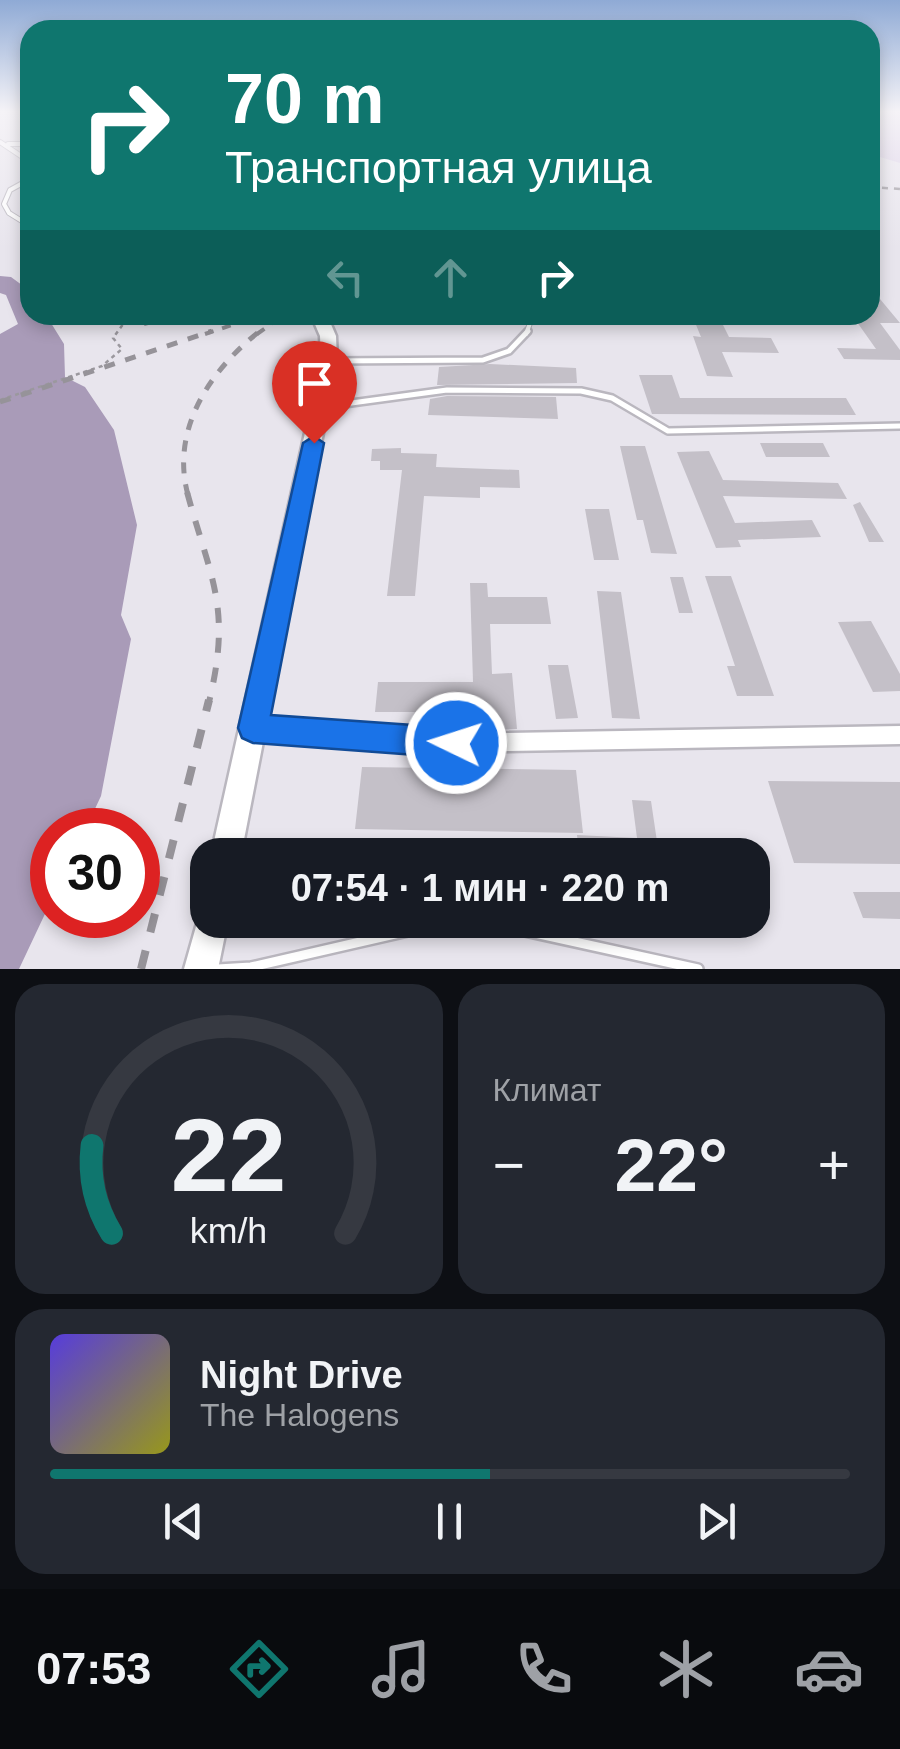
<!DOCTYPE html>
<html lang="ru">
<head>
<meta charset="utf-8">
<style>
  :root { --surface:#171b24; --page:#242831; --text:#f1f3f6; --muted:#9ea1a6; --line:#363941; --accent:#0f766e }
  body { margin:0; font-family:Helvetica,sans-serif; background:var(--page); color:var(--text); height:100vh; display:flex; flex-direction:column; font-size:38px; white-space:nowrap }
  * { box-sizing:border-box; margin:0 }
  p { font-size:32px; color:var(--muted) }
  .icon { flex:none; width:55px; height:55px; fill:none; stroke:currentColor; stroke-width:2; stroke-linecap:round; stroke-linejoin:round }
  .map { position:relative; height:969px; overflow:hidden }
  .drawer { display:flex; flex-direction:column; gap:15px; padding:15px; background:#0d0f14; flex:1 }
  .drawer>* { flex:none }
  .banner { position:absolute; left:20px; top:20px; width:860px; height:305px; border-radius:30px; box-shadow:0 5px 15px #0003; background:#0f766e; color:#fff; overflow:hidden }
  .speed { position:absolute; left:30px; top:808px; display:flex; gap:20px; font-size:50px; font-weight:700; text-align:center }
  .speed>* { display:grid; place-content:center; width:130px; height:130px; border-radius:50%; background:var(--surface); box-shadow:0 5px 15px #0003; line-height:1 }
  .speed .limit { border:15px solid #d22; background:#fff; color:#111 }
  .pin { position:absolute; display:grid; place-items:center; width:85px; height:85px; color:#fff; margin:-102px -42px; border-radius:50% 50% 50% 0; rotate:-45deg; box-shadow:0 0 10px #0007 }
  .pin .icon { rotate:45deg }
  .me { position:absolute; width:110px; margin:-55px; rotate:274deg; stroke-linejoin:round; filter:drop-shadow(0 0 8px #0008) }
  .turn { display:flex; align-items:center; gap:35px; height:210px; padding:0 40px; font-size:45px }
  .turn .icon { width:130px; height:130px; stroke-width:2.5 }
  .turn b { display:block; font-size:70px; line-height:85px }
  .lanes { display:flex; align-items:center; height:95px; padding:0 40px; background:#0003; justify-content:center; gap:50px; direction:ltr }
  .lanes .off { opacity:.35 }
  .big { font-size:75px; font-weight:600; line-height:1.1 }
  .drawer .card { flex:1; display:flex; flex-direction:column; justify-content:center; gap:15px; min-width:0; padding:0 35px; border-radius:30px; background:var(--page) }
  .drawer .dial { align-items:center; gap:0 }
  .dial svg { height:260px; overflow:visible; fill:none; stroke:var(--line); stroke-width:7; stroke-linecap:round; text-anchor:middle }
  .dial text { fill:var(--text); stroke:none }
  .song { display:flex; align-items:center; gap:30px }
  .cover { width:120px; height:120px; border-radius:15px; background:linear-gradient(135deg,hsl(250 70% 55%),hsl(60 70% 35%)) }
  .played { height:10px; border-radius:5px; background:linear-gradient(90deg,var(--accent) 55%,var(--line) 55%) }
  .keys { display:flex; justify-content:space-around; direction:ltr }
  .heat { display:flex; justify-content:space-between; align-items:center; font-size:55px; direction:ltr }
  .drawer .tiles { flex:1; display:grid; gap:15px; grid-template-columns:1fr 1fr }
  .card:last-child { grid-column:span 2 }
  .trip { position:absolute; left:190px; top:838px; width:580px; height:100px; border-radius:30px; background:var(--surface); box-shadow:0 5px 15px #0003; font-weight:600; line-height:100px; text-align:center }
  .menu { display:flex; height:160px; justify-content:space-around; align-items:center; background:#090b0e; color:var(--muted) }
  .menu .icon { width:70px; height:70px }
  .menu .current { color:var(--accent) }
  .menu b { font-size:45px; color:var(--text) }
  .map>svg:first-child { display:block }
  .green { fill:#dbcfe7 }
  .water { fill:#a99bb8 }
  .building { fill:#c4c0c8 }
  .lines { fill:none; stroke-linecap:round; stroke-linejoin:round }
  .lane-far2-casing { stroke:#bab7bf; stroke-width:6 }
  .lane-far1-casing { stroke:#bab7bf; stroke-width:10 }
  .lane-casing { stroke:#bab7bf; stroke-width:14 }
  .street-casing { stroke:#bab7bf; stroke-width:5 }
  .secondary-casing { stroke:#bab7bf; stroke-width:5 }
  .path { stroke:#9b989e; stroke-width:2.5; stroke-dasharray:4 4; stroke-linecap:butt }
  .lane-far2 { stroke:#fff; stroke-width:4 }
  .lane-far1 { stroke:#fff; stroke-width:5 }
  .lane { stroke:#fff; stroke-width:9 }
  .street { fill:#fff; fill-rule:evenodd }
  .secondary { fill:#fff; fill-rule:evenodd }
  .rail-far4 { stroke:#969399; stroke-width:2.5; stroke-dasharray:6 6; stroke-linecap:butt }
  .rail-far3 { stroke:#969399; stroke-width:4; stroke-dasharray:9 9; stroke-linecap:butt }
  .rail-far2 { stroke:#969399; stroke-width:5; stroke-dasharray:11 11; stroke-linecap:butt }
  .rail-far1 { stroke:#969399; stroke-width:6; stroke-dasharray:15 15; stroke-linecap:butt }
  .rail { stroke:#969399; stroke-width:8; stroke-dasharray:19 19; stroke-linecap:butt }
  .route { fill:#1a73e8; stroke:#114b97; stroke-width:2.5 }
</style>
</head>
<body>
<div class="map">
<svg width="900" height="969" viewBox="0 0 900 969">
  <rect width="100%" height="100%" fill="#e8e5ed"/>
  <path class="green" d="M870,112h30v51l-30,-9z"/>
  <path class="water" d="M0,276l11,1 19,14v24h16l18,29 1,33 20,10 29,43 23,95 -16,90 10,24 -30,157 -16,34h-33v69l-33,70h-19v-635l18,-10 -12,-29 -6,-2z"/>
  <path class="building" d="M870,287l30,36h-20l20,27v10l-56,-1 -7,-11 39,1 -24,-34h18z
    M692,315h26l11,22 42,1 8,15 -57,-1 11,25 -26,-1 -14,-40 8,1z
    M490,364l86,4 1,15 -140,2 2,-18z
    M639,375h33l8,23h166l10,17 -204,-1z
    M447,396l109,1 2,22 -130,-4 2,-16z
    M760,443h63l7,14h-64z
    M620,446h25l32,108 -26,-1 -8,-33h-6z
    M401,448v5l36,1 -1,13 83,3 1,18 -40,-1v11l-56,-2 -9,100h-28l15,-126h-22v-9h-9l1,-12z
    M709,451l14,29 115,3 9,16 -124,-3 12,27 77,-3 9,17 -83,3 3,7 -25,1 -39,-96z
    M860,502l24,40h-15l-16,-37z
    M585,509h24l10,51h-25z
    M705,576h26l43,120h-37l-10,-30h8z
    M670,577h13l10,36h-14z
    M470,583h17l1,14h59l4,27h-61l2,50 20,-1 5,56 -40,1 -1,-18h-101l3,-30h95z
    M597,591l24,1 19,127 -28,-1z
    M871,621l29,53v17l-27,1 -35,-70z
    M548,665h20l10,53 -22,1z
    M362,767l214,3 7,63 -228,-4z
    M768,781l132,1v82l-106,-1z
    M632,800l19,1 8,54h-80l-2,-20 60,3z
    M853,892h47v27l-37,-1z"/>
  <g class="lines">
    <defs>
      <path id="lane-far2" d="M0,142l30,20
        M8,144h22
        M30,179l-20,11 -6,14 5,9 21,13
        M25,277l5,-2
        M526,334l7,-19"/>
      <path id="lane-far1" d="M331,361l152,-1 26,-9 19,-20
        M322,407l125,-17 134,1 31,7 56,33 232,-5"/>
      <path id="lane" d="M475,920l223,49
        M218,969l33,-2 205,-47"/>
      <path id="street" d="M253,719l203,15 444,-8v18l-444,8 -203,-15 -7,-3 -2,-6 2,-6z"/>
      <path id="secondary" d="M311,315h16l9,21 1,25 -96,494h-30l110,-494 -1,-25z
        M208,906v14h20l-10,49h-34l17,-60z"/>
    </defs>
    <use href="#lane-far2" class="lane-far2-casing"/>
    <use href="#lane-far1" class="lane-far1-casing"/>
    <use href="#lane" class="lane-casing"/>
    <use href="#street" class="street-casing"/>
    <use href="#secondary" class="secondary-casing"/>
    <path class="path" d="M0,400l102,-34 20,-17 -9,-11 11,-15 -1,-8"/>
    <use href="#lane-far2" class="lane-far2"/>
    <use href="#lane-far1" class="lane-far1"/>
    <use href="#lane" class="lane"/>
    <use href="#street" class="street"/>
    <use href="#secondary" class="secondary"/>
    <path class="rail-far4" d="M870,187l30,2"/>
    <path class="rail-far3" d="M144,324l34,-9
      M205,334l57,-19
      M257,334l27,-19"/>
    <path class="rail-far2" d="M0,402l212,-71
      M188,495c-18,-65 22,-125 72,-164"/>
    <path class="rail-far1" d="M187,492c24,88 45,115 22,210"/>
    <path class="rail" d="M141,969l68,-269"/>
  </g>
  <linearGradient id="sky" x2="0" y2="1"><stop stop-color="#8faad5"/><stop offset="0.45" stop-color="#f5f3f7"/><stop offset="1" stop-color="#f5f3f7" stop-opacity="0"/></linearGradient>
  <rect width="900" height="248" fill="url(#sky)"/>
  <path class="route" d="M314,436l10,7 -53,272 185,13 11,4 4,11 -4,11 -11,4 -203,-15 -11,-5 -4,-10 65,-285z"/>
</svg>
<div class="speed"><div class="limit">30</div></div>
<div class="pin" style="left:314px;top:443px;background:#d93025"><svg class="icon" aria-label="arrive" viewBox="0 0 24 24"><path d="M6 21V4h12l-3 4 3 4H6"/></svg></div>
<svg class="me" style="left:456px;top:743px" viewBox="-20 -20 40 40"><circle r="17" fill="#1a73e8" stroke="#fff" stroke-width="3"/><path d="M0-11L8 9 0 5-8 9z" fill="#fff"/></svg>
<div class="trip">07:54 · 1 мин · 220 m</div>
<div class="banner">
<div class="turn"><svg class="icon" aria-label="right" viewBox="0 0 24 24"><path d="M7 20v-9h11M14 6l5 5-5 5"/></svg><div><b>70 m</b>Транспортная улица</div></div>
<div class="lanes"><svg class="icon off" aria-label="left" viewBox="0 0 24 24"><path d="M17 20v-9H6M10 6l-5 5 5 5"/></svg><svg class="icon off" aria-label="ahead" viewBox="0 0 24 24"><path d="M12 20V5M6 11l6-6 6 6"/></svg><svg class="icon" aria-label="right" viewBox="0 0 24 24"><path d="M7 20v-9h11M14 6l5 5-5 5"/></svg></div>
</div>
</div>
<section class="drawer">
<div class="tiles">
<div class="card dial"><svg viewBox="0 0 100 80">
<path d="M14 69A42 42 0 1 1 86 69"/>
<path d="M14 69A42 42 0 0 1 8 42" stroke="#0f766e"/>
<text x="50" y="56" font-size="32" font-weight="700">22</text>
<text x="50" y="72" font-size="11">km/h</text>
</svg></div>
<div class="card"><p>Климат</p>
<div class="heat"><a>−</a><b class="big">22°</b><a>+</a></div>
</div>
<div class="card">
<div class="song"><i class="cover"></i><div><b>Night Drive</b><p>The Halogens</p></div></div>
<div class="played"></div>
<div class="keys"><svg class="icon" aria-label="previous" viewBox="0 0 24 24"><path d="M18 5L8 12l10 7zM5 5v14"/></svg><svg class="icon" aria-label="pause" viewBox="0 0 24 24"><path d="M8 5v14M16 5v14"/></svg><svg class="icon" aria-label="next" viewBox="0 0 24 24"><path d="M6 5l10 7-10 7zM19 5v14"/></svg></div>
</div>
</div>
</section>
<nav class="menu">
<b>07:53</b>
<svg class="icon current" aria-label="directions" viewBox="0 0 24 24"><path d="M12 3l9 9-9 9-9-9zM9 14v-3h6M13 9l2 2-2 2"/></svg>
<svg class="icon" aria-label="music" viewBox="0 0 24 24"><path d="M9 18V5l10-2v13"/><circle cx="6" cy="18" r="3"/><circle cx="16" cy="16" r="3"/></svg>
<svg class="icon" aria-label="phone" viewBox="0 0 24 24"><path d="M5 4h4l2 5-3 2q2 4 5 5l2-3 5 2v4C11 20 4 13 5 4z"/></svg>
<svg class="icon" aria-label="climate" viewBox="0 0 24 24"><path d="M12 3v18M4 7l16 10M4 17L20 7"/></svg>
<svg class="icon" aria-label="car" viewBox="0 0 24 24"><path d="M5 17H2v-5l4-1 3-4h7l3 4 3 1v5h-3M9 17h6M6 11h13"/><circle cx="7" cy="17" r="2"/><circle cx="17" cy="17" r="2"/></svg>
</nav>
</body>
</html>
